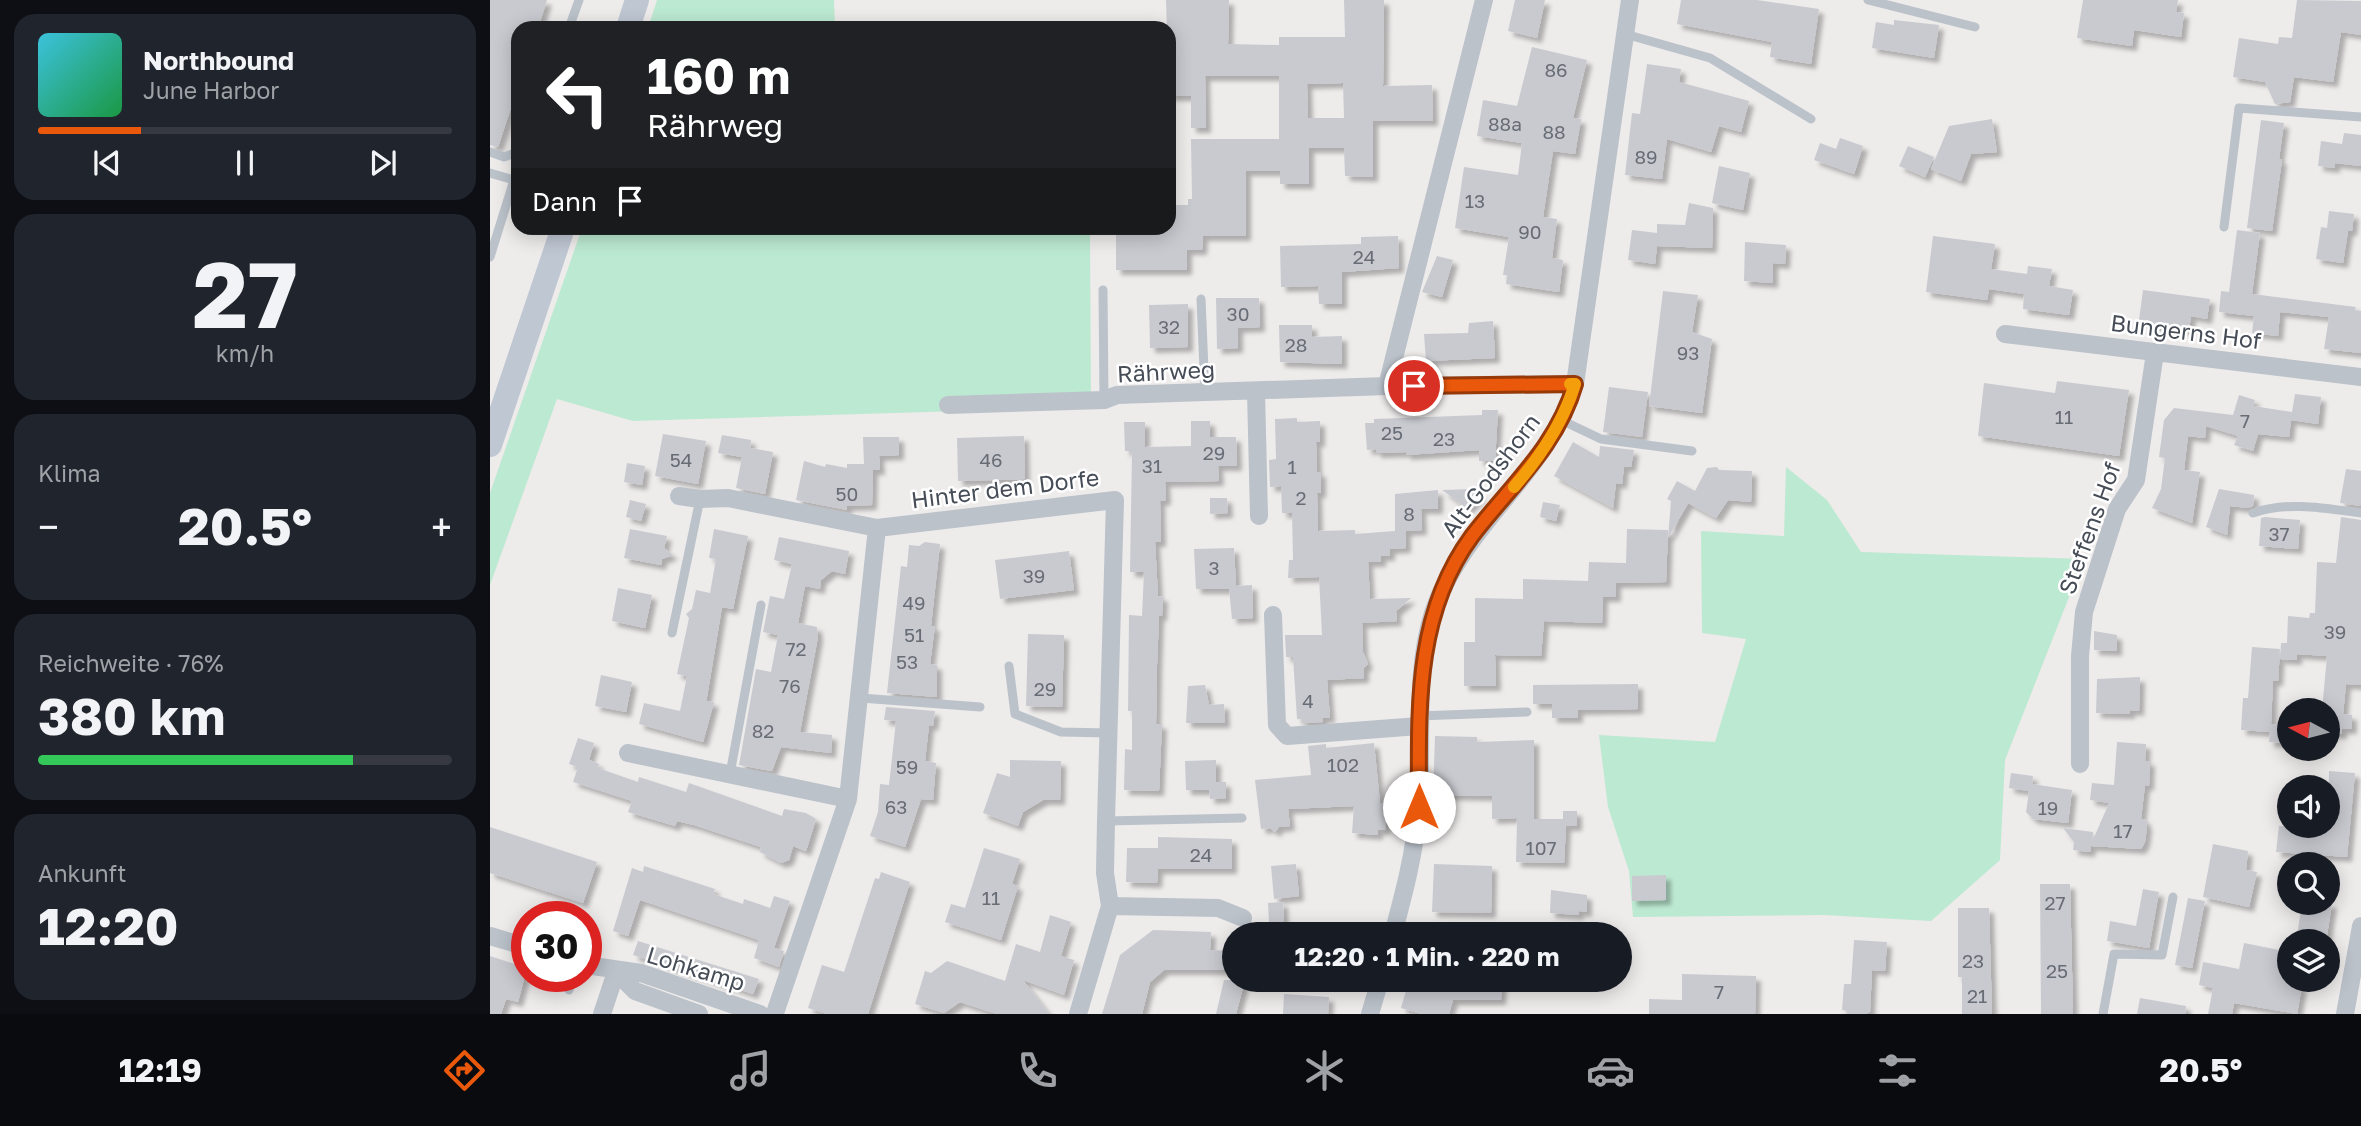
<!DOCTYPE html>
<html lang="de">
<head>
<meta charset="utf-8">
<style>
  :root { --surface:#171b24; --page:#20242c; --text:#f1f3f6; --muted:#9ea1a6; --line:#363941; --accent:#ea580c }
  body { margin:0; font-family:"Golos Text",sans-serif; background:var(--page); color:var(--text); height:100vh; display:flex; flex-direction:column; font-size:26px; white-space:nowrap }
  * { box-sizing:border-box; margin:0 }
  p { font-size:23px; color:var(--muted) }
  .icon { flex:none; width:38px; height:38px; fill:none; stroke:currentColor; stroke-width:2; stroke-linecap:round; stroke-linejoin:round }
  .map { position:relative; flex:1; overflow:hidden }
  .sheet { display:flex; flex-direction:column; gap:14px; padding:14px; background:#0d0f14; width:490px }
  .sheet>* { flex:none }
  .hud { position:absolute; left:21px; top:21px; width:665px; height:214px; border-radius:21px; box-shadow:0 4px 18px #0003; background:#202124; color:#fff; overflow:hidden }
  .needle { width:46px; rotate:277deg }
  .buttons { position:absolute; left:1787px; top:698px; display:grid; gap:14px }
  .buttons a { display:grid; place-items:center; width:63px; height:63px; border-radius:50%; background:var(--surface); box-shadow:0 4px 18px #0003; font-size:35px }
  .speed { position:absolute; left:21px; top:901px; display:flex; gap:14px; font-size:35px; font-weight:700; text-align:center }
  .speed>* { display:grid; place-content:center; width:91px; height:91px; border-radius:50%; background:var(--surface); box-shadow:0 4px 18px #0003; line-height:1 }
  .speed .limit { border:10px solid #d22; background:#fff; color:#111 }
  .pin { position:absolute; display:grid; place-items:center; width:60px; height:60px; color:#fff; margin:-30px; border:4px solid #fff; border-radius:50%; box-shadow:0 2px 7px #0007 }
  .me { position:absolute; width:77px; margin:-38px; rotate:0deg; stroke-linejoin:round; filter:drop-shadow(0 0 5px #0008) }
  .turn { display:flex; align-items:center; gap:24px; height:147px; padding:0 21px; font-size:32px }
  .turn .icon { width:91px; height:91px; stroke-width:2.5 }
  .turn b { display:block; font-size:49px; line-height:60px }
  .then { display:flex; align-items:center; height:66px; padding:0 21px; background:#0003; gap:14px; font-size:26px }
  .big { font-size:52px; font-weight:700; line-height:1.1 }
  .sheet .tile { flex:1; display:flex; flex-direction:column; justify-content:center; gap:10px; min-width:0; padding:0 24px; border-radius:21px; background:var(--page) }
  .sheet .dial { align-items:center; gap:0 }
  .dial b { font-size:91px; line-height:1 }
  .song { display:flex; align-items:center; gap:21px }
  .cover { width:84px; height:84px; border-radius:10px; background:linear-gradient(135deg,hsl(190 70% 55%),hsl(140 70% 35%)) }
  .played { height:7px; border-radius:4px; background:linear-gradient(90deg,var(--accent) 25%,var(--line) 25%) }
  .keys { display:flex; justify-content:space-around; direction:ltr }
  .heat { display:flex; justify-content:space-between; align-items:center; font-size:38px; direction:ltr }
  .charge { height:10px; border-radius:5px; background:linear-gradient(90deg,#34c759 76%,var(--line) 0) }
  .trip { position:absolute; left:732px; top:922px; width:410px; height:70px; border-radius:35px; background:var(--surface); box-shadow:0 4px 18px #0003; font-weight:700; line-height:70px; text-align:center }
  .menu { display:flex; height:112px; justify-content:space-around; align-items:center; background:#090b0e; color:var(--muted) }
  .menu .icon { width:49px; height:49px }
  .menu .selected { color:var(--accent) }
  .menu b { font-size:32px; color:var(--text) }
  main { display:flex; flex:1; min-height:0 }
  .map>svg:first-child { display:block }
  .green { fill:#bce9d1 }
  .building { fill:#c9cad0; fill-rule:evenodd; filter:url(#shadow) }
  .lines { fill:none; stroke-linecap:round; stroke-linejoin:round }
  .lane { stroke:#bbc2ca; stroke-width:9 }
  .street { stroke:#bbc2ca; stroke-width:18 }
  .secondary { stroke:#bfc7d3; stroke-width:24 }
  .route-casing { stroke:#983908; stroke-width:18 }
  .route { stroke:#ea580c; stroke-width:12 }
  .slow { stroke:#f59e0b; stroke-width:12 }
  .labels { text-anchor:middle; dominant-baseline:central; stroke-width:5; stroke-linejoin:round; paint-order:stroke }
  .number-label { font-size:19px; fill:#676c75 }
  .street-label { font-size:23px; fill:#464d57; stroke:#fff }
</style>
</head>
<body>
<main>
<section class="sheet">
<div class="tile">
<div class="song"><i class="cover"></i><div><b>Northbound</b><p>June Harbor</p></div></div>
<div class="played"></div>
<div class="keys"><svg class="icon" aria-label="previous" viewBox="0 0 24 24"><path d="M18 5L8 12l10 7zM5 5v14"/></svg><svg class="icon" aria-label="pause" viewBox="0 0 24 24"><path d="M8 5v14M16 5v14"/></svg><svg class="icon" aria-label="next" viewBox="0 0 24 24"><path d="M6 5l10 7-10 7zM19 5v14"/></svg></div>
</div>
<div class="tile dial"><b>27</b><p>km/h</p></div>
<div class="tile"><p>Klima</p>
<div class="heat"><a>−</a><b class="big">20.5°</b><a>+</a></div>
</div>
<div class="tile"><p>Reichweite · 76%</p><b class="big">380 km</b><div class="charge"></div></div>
<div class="tile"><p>Ankunft</p><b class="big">12:20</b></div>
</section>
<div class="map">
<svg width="1871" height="1014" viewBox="0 0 1871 1014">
  <defs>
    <filter id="shadow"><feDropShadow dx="5" dy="5" stdDeviation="2" flood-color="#0004"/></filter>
  </defs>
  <rect width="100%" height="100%" fill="#eeebeb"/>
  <path class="green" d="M167,0h177l1,28h-187z
    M92,228h508l1,179 -458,14 -76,-22 -67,186v-92z
    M1296,467l41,33 34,52 223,7 -79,201 -5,100 -69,61 -107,-6 -191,2 -4,-46 -21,-64 -9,-72 116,7 31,-103 -44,-6 -1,-102 83,5z"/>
  <path class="building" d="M0,0h57l-9,28h-20v59l-20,60 -8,-2z
    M676,0h63l-1,44 51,1v-8h66l-1,-37h40l-1,86 49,-1 1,36h-60v56l-28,-1 -1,-28h-35v36h-29v-13h-34v65h-43l-1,14h-15v20h-71v-42h53v-23h19v-6h4l-1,-60h88v-63h-74l1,52h-15v-32h-22zM853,83l1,35h-36l-1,-34z
    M1025,0h30l-8,38 -29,-7z
    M1191,0h76l62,9 -8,55 -41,-7 2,-15 -95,-18z
    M1593,0h95l-2,12 8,1 -3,24 -47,-7 -2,16 -55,-8z
    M1807,0l64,1v34l-20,-3 -8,50 -39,-5 -4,25 -15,2 -10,-22 -32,-5 6,-39 39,6 1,-7 13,1z
    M1404,20l45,5 -5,33 -62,-10 4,-26 18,3z
    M1042,47l55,13 -14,58 8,1 -6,35 -22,-3 -10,66 14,2 -5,39 11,2 -4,32 -53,-8 1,-9h-4l6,-38 -54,-9 9,-61 54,8 4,-32 -45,-7 6,-36 34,6z
    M1157,64l34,5 -2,13 70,19 -8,31 -22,-6 -8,26 -44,-13 -5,40 -37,-4 7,-62 8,1z
    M1502,119l5,33 -26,2 -10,27 -30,-12 18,-43z
    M1771,120l23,3 -5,36 3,1 -10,71 -25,-3z
    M1854,133l17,2v31l-26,-3v5l-17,-2 3,-25 21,3z
    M1350,138l23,8 -9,28 -40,-14 6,-17 16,6z
    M1418,146l26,11 -9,20 -26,-11z
    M1229,166l31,7 -7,37 -31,-7z
    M1199,203l24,5 -1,40 -55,-2 -2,18 -27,-4 4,-30 25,3v-9l28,1z
    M1839,211l25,3 -2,17h-4l-5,32 -27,-4 5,-32 6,1z
    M1747,230l23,3 -8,61 104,13 -1,3 6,1v42l-37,-4 5,-32 -49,-5 -2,24 -26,-3 2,-17 -35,-4 2,-21 8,1z
    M908,236l1,32 -57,4v32h-23l-1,-18 -37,1 -1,-41 81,-2v-7z
    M1443,236l62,8 -4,25 36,5 1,-8 24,3 -3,17 24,4 -4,25 -46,-6 1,-15 -35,-5 -2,11 -61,-8z
    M1255,242l41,3 -1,19 -12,-1v20l-29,-2z
    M947,256l16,4 -11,37 -20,-5z
    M1653,290l67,9 -3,20 -16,-3 -2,14 -38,-4 1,-4 -13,-2z
    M1173,291l35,4 -6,37 20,7 -10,74 -53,-7z
    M726,298h43l1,29 -22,1v20l-21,1z
    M698,304v43l-38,1 -1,-43z
    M1003,321l2,37 -69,3 -2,-27 44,-1 1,-10z
    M789,325h33v12l30,-1v28l-62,-2z
    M1567,381l72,9 -10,66 -141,-20 6,-53 71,10z
    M1119,387l39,5 -6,45 -39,-5z
    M1805,394l26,3 -3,27 -27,-4 -2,17 -31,-3 -5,17 -19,-6 4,-9 -32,-10 -1,12 -17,-2 -4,34 16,2 -8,51 -40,-15 9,-19 4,-31 -6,-1 5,-37 10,-12 59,7 6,-20 16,5 -2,6 39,6z
    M992,410h16l-3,51h-16v-11l-73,5v-3l-30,1v-4l-9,1 -2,-27h9v-4l108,-4z
    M807,418v4l23,-1v21h-4l1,30h4v21h-4l1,38 37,-1v4l40,-3v-37l43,-4v19h-17l1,21 -16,1v17l-16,1v7h-9v6h-13l2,37 41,-1 -15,13 1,10 -35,2 1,29 5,12 -4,4v10l-37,2 3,38h-8l1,4 -21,1v-4h-5l-4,-62h-7l-1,-22h37l-3,-58 -31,1 1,-18h4l-1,-47h-10l-1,-27 -11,1 -1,-27 7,-1 -1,-40z
    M701,421h19v16h26l1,29h-19l1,15 -54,1 1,18 -6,1 1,41h-6l3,54 5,1 -1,19h-3l-2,49 -1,59h6l-3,67 -35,-1 1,-41 7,1v-39h-4l1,-96 13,1 2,-44h-14l2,-121h-7l-1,-29h21v25l46,-1z
    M173,434l43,7 -8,43 -43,-8z
    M232,435l29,5 -1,8 23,4 -8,42 -29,-6 6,-31 -24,-4z
    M534,436l1,43 -67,2 -1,-43z
    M373,437h36v18l-20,1 1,14h-7l-1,35 -25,1v4l-51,-10 8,-39 21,6 1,-3 21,4v-4h17z
    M1083,442l26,15 1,-11 34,4 -3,17h-7l-2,17 -6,-1 -3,25 -59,-32z
    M137,463l18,3 -3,19 -18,-3z
    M1227,467l2,3 33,1 -1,31 -23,-2 -12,18 -28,-15 2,-3 -22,38 3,-37 -4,-2 10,-18 18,10 12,-23z
    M1856,469l15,2v35l-21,-3z
    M983,489l8,7 -13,13 -26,-19z
    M1729,489l35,6 -1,11 -5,2 -18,-2 -3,29 -21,-8z
    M720,498h17l1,15 -18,1z
    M140,500l16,4 -5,17 -15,-4z
    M1053,502l17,3 -4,16 -16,-4z
    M1775,517l35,3 -2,29 -39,-3 2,-28z
    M1851,517l20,3v165l-15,-1 -3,30 9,1v14h-10v5l-14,-1v-23h-6l5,-54 -30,-2v6l-17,-1 1,-16h6l1,-27 21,2 1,-5h5l2,-51 19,1z
    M140,529l37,7 -3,12 9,7 -11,4 -1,6 -37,-7z
    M224,529l34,7 -15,73 -11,-2 -15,90v4l7,1 -11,40 -64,-18 5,-21 36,8 7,-35 -10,-2 12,-56 -3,-4 6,-5 4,-19 14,3 6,-34 -7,-1z
    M1137,529l41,1 -2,52 -50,1v14h-13l-1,26 -58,-2 -3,35 -46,-1 1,31h-32v-44h11v-44l48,1v-20l65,2 1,-19 37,1z
    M289,537l70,14 -4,23 -13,-3 -11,9 -1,9 -15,-3 -7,37 19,4 1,10 -18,95 32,3 -1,18 -50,-6 -9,24 -33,-6 17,-96 15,3 7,-37 -15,-3 7,-36 14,3 8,-35 -18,-4z
    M435,542l15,2 -9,82h4l-5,38 7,1v32l-50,-4 14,-127 6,1 2,-22 10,1z
    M744,548l2,38 16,-1 1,33 -21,1 -3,-30h-33l-2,-40z
    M579,551l5,39 -74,9 -5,-39z
    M128,588l34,7 -7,33 -33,-7z
    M1604,631l23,4v16l-23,-1z
    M538,634l36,1 -2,72 -36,-1z
    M1762,647l28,2 -2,32h-5l-2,43 18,1v18l-20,-1 1,-10 -29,-2 2,-32h5z
    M111,675l31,7 -6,30 -31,-6z
    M1650,677l-1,34 -9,-1v4l-34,-1 1,-34z
    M1148,684v25l-60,1v8h-26v-14h-19v-19z
    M715,685l4,20 15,-1 1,19h-39l2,-37z
    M396,707l49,4 -2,15 -4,-1 -4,36 11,2 -3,37 -12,-1 -16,48 -35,-11 8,-24 2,-28 9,1 7,-64 -12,-1z
    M945,736l42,1v5l57,-2v79h29v-8h14v15h-11l-2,37 -48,-1 1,-44 -25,1v-23l-59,-1z
    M88,738l16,5 -5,17 10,4 -1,4 40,14 1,-5 47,15 3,-9 93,33 2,-7 22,4 10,6 -10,32 -13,-5 -4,14 -8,3 -21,-11 1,-5 -67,-22 -17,-4 -2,5 -47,-14 4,-11 -59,-19 5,-15 -9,-3z
    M1627,742l29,2 -1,17h5l-1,25 -4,-1 -4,34h4l2,8 -2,15 -4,7 -50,-3 -1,6 -17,-2 1,-8 -11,-14 30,4 -1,10 17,-39 -19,-3 2,-17 22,2z
    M884,743l6,60 7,1 -2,26h-7v5l-26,-2 2,-27 -66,3 2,17 -11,1 -4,5 -5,-4 -9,1 -6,-49 56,-5 -3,-29 18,-2v4z
    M520,760l51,1 -1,39h-17l-20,12 -5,14 -35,-13 14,-40 13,4z
    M726,760v22h10v16l-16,1 -1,-9h-23l-1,-29z
    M1839,771l26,2 -8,84 -71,-5 3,-26h49z
    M1521,773l22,3 -1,8 40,6 -4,33 -35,-4 -7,-7 3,-21 -20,-3z
    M0,827l107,35 -14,41 -93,-30z
    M668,837l74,2v30h-74l-1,14 -31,-1 1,-34h31z
    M1723,844l35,7 -2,19 11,2 -8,35 -46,-10z
    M494,848l36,11 -8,25 6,2 -17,54 -56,-18 6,-18 14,4z
    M806,864l3,32 -25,3 -3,-33z
    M944,864l58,2 -1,47 -59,-1z
    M154,866l71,23 -2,5 30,10 1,-5 26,9 4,-12 16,5 -16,47 10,3 -5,16 -25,-9 5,-18 -119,-40 -12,36 -15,-5 19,-63 11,4z
    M391,872l29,10 -42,132h-41l-19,-6 14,-43 22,7 31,-94 4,1z
    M1176,875v25l-34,1v-25z
    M1550,884h30l3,130h-32z
    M1653,889l16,3 -10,56 -42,-7 3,-20 26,5z
    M1061,890l36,5v17l-8,-1v4l-29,-2z
    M1698,898l17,3 -13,67 -17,-3z
    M793,902l1,21h-15l-1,-20z
    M1812,903h30l-6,39h-30z
    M1468,908h31l3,106h-30v-37h-4z
    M560,915l21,7 -10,34 13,4 -10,35 -41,-15 26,34h-52l-37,-12 -16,11 -29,-9 10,-33 6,2 16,-12 58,20 11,-37 24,8z
    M663,930l58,2 -1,18 24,1v19h-70l-14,12 -8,32h-40l18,-59z
    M1364,940l33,2 -2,29 -13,-1 -2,42 -5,2h-17v-3l-6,-1 2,-26h7z
    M148,941l121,38 -6,15 -120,-39z
    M1754,943l45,9v32l13,2 -5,28 -63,-11 -2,11h-24l5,-26 -14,-3 4,-23 36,7z
    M0,956l37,12 -9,34 -12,-3 -5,15h-11z
    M1192,974l74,2 -1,38h-106v-15l33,1z
    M734,980h21l-9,34h-20z
    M919,980h93l-1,20h-48l-4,14h-27l-21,-6z
    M794,994l45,3 -1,17h-45z
    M1650,998l46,8 -1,8h-48z"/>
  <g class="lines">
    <path class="lane" d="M1378,0l107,27
      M79,28l10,-28
      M1135,34l85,24 101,61
      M0,152l14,5 14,-5
      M0,173l24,7 -24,77
      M1734,227l15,-119 122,9
      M613,290l1,110
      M711,299l4,94
      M1071,420l40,19 91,12
      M1763,513c36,-12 71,-5 108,0
      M182,633l28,-134
      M519,666l6,48 46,18 48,1
      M371,698l119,9
      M928,716l109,-4
      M240,774l31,-169
      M616,821l136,-3
      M79,990l4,-14
      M1613,1014l11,-60 48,1 11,-58"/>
    <path class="street" d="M1515,334l356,43
      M897,386l97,-386
      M766,391l3,125
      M458,405l156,-5 13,-5 270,-9 188,-2
      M189,496l21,3 28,-1 149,30
      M783,615l4,110 10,11 132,-10
      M138,753l220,46
      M1590,764v-108l4,-44 33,-103 19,-29 19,-127
      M620,906l108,2 25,10
      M903,934c11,-41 22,-82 25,-125 6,-66 -5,-131 15,-196 29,-89 116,-140 142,-229l55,-384
      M0,936l37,11
      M96,965l55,8 119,41
      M126,972l19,19 64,23
      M285,1013l73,-214 29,-271 238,-28 -9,321 -1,52 5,33 -32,108
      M112,1014l14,-42
      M880,1014l10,-34
      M1855,1014l16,-88"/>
    <path class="secondary" d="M138,28l9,-28
      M0,445l73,-217"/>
  </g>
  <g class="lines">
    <defs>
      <path id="route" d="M924,386l161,-2c-18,63 -65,102 -103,152 -59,80 -53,178 -53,271"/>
    </defs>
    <use href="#route" class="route-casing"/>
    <use href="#route" class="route"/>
    <path class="slow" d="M1024,487c27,-31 49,-64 61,-103h-5"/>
  </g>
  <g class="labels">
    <g class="number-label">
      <text x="1066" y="69">86</text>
      <text x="1015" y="123">88a</text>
      <text x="1064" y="131">88</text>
      <text x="1156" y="156">89</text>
      <text x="985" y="200">13</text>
      <text x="1040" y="231">90</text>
      <text x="874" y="256">24</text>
      <text x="748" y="313">30</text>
      <text x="679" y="326">32</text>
      <text x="806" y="344">28</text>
      <text x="1198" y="352">93</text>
      <text x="1574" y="416">11</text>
      <text x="1755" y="420">7</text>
      <text x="902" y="432">25</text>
      <text x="954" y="438">23</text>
      <text x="724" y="452">29</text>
      <text x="191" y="459">54</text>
      <text x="501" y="459">46</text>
      <text x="662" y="465">31</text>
      <text x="802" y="466">1</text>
      <text x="357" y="493">50</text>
      <text x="811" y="497">2</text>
      <text x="919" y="513">8</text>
      <text x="1789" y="533">37</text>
      <text x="724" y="567">3</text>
      <text x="544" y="575">39</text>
      <text x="424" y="602">49</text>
      <text x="1845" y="631">39</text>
      <text x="424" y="634">51</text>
      <text x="306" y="648">72</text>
      <text x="417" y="661">53</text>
      <text x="300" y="685">76</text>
      <text x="555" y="688">29</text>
      <text x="818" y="700">4</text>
      <text x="273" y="730">82</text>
      <text x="853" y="764">102</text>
      <text x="417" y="766">59</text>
      <text x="406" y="806">63</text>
      <text x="1558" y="807">19</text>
      <text x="1633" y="830">17</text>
      <text x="1051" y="847">107</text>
      <text x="711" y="854">24</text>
      <text x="501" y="897">11</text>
      <text x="1565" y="902">27</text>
      <text x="1483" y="960">23</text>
      <text x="1567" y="970">25</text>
      <text x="1229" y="991">7</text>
      <text x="1487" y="995">21</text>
    </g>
    <g class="street-label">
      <text transform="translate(1696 331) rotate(7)">Bungerns Hof</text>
      <text transform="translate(676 371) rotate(-3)">Rährweg</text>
      <text transform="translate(1000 475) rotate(-53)">Alt-Godshorn</text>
      <text transform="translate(515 488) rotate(-7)">Hinter dem Dorfe</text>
      <text transform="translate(1599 528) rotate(-70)">Steffens Hof</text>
      <text transform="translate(206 968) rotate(17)">Lohkamp</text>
    </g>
  </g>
</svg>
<div class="buttons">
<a><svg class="needle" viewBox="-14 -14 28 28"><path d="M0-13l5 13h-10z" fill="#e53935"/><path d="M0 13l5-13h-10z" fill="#9ea1a6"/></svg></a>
<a><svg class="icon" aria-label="sound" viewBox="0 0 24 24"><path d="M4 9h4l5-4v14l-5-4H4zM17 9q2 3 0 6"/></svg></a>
<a><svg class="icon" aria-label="search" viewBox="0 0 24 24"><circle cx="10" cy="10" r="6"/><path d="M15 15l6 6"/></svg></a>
<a><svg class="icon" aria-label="layers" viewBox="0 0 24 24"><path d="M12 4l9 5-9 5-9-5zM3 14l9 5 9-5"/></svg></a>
</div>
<div class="speed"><div class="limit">30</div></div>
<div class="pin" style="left:924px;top:386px;background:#d93025"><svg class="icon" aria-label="arrive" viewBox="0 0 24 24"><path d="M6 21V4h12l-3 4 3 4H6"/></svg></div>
<svg class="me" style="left:929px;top:807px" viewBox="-20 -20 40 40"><circle r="19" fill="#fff"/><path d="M0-13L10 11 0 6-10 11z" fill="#ea580c"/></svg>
<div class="trip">12:20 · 1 Min. · 220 m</div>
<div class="hud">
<div class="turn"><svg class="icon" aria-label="left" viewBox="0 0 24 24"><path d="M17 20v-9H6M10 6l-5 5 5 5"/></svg><div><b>160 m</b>Rährweg</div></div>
<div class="then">Dann<svg class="icon" aria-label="arrive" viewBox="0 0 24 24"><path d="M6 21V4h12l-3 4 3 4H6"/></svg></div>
</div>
</div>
</main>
<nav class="menu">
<b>12:19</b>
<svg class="icon selected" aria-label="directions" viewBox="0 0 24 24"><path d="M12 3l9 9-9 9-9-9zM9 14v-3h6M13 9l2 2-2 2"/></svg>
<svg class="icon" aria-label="music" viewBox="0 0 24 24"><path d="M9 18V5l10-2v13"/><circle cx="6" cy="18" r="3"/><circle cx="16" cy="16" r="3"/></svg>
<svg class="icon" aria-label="phone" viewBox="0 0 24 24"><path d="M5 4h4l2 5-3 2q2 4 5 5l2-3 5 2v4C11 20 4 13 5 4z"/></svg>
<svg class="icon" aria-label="climate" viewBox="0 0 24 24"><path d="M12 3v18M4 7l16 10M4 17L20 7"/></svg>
<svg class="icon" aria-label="car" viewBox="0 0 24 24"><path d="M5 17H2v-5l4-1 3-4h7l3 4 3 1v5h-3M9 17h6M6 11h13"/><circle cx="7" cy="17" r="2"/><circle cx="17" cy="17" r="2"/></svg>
<svg class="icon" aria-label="filters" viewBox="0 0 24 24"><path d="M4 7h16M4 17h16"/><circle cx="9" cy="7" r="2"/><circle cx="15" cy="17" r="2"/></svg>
<b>20.5°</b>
</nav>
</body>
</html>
